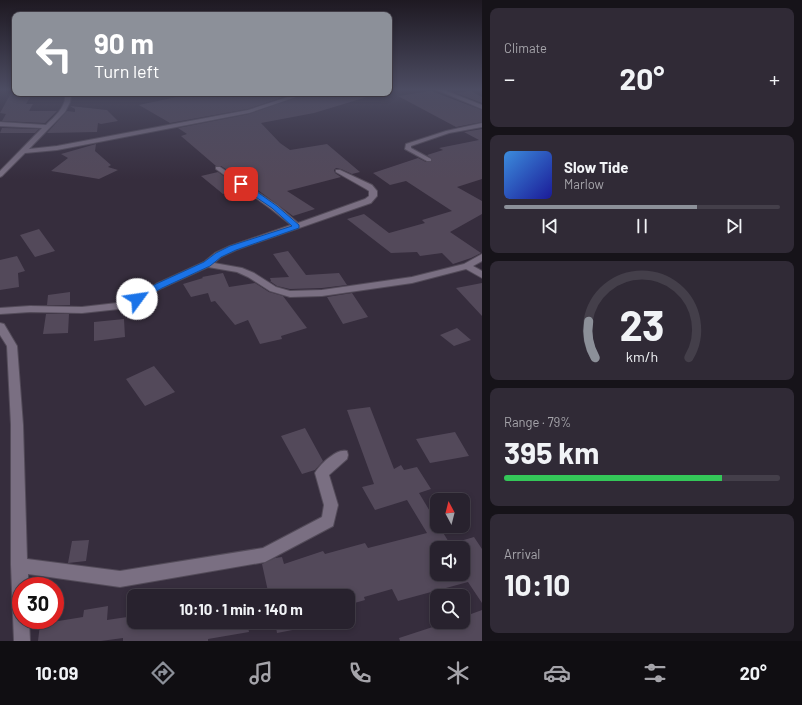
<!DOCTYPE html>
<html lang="en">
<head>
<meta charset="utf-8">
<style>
  :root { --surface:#28222e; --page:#302a36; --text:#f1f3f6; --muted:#a5a4aa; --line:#443f4a; --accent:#8c9099 }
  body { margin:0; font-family:Barlow,sans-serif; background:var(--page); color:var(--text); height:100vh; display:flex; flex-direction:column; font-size:15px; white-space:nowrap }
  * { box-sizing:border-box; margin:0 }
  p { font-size:13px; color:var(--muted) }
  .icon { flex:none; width:22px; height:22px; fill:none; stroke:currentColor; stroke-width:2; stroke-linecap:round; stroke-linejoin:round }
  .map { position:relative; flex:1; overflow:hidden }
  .sheet { display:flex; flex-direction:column; gap:8px; padding:8px; background:#161319; width:320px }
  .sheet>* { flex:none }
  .top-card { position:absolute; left:12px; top:12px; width:380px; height:84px; border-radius:8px; box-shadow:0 2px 6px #0003,0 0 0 1px var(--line); background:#8c9099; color:#fff; overflow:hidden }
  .needle { width:26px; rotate:353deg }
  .tools { position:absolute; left:430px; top:493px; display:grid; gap:8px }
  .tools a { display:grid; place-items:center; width:40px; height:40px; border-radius:8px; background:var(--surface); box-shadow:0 2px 6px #0003,0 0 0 1px var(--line); font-size:20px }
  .speed { position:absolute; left:12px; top:577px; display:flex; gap:8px; font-size:20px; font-weight:700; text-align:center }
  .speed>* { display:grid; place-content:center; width:52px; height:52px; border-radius:50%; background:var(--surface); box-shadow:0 2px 6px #0003,0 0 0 1px var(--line); line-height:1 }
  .speed .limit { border:6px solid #d22; background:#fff; color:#111 }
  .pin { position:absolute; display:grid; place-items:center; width:34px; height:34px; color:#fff; margin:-17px; border-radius:8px; box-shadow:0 2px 6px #0006 }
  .me { position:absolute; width:44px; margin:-22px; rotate:59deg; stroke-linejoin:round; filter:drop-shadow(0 0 3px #0008) }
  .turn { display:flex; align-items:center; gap:14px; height:84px; padding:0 16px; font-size:18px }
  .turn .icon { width:52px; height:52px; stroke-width:2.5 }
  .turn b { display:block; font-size:28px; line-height:34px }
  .big { font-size:30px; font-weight:700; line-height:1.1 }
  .sheet .widget { flex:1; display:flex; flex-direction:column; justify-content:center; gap:6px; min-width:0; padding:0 14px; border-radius:8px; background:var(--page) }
  .sheet .dial { align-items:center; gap:0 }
  .dial svg { height:104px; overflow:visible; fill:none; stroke:var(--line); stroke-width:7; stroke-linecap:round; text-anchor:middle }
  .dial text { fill:var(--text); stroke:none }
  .song { display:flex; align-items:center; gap:12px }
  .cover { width:48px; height:48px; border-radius:6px; background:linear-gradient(135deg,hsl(210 70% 55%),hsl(240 70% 35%)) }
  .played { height:4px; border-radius:2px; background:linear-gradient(90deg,var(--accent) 70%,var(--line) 70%) }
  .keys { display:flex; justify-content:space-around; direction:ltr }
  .heat { display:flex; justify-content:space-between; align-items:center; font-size:22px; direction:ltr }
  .charge { height:6px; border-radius:3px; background:linear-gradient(90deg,#34c759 79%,var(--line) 0) }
  .trip { position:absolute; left:127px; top:589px; width:228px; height:40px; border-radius:8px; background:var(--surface); box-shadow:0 2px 6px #0003,0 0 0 1px var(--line); font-weight:700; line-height:40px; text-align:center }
  .dock { display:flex; height:64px; justify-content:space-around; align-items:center; background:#100e12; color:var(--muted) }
  .dock .icon { width:28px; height:28px }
  .dock .active { color:var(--accent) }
  .dock b { font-size:18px; color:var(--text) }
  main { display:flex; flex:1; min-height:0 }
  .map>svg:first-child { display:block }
  .building { fill:#53495a; fill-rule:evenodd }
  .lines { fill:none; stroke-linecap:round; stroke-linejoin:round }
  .minor-casing { stroke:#534b59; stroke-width:2 }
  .minor { fill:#7a6f82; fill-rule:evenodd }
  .route { fill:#1a73e8; stroke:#114b97 }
</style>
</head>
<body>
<main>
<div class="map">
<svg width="482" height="641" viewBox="0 0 482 641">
  <rect width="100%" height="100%" fill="#362d3d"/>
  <path class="building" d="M431,91l51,19v12l-26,5 -58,-31z
    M471,91l11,6v6l-26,-10z
    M11,93h22l-7,11h7l-4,7h28l-12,12 -43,-2 4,-7 -6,-1z
    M195,93h100l-47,16 -78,14 -31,-18z
    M309,93h57l1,4 -53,16 -53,10 19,20 10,7 37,-6 33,28 -8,2 -11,-5 -5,-1 -2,2 1,3 6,4 -54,14 28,18 -22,7 -42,-31 -30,-19h-5l-35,-30 6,-2 -9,-6 71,-14z
    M70,106l37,4 11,11 -17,3 -3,-1 -1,9 -50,1 20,-22 8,1v-3z
    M2,128l37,1 -4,4h-35z
    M482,129v50l-25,8 25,14v13l-32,18 31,21 -10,5 -18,6 -11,-11 -22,3 -3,-4 -26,1 -44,-34 17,-5 25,19 36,-10 -3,-3 30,-9 -46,-30 -16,4 -17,-12 45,-15 8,4h5l1,-3 -5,-4 16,-5 -4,-2 40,-8 -15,-8z
    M96,144l-1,7 16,14 -3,2 10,3 -19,9 -48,-8 17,-13 -7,-4z
    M218,172l22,16 -17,6 -22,-18z
    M39,229l16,22 -20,6 -15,-22z
    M288,251l18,24 33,-2 8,12 -25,3 -32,1 -13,-3 -7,-5h1l-1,-3 19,-1 -16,-23z
    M17,256l8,15 -7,2 1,14 -19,3v-30z
    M223,273l6,14 26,-4 14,9 14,4 24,32 -26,8 1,3 -22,5 -12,-24 -13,5 -20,-24 -4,1 -3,-9 -17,4 -8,-13 20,-6 -1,-1z
    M482,283v33l-26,-28z
    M70,292v13h-23l1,-10z
    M352,293l16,24 -25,7 -16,-27z
    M46,314h23l-1,19 -25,1z
    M124,319l1,18 -31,4v-19z
    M457,328l14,12 -17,6 -14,-11z
    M154,366l21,26 -30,14 -19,-27z
    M370,407l24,62 7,-4 3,5 13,-3 14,22 -12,4 18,30v3h2l11,18 24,-7 8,12v54l-14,-21 -70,19 -6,-12 -28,8 1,3 -14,4 -3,-8h-79l-7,-32 13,-6 7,-1 2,7 39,-13 2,3 40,-11 3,5 59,-15 -20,-33 -32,10 -13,-23 12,-3 -27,-74zM437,548h26v26h-26z
    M305,428l18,33 -8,9 -13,4 -21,-38z
    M455,432l14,24 -39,7 -14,-24z
    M89,540l-3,21 -18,2 4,-22z
    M242,588l1,8h-69l28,-5 1,3z
    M172,589v7h-20l1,-5z
    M108,606l-1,14 27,-4v6h113l2,10 -41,7v2h-85v-3l-22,3h-63l2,-17 43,-7 1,-7z
    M482,610v31h-82l-1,-3 49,-16h15v-5z
    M275,622h26l2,6 -26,5z"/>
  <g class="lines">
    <defs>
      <path id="minor" d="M437,90h7l38,15v4z
        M65,93h6v2l-1,7 -5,10 -36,37 28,-3 191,-36 52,-17h8l-59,20 -192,37 -32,3 -23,23 -2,1v-6l42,-43 -42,-2v-4l46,3c9,-9 21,-18 19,-32z
        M482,123v4l-33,6 -38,13v2l20,11v2h-4l-22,-12 1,-5 40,-13z
        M216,167h4l57,38 21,18 67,-24 4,-3v-5l-3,-2 -30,-17v-2h4l32,15 5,6v5l-6,7 -135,47 -15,7 -7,6 28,5 12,5 22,14 14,4 32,-1 90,-13 52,-13 18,-10v7l-9,5 9,5v7l-16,-9 -54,14 -90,13 -32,1 -20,-6 -22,-14 -11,-5 -29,-5 -46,21 -22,13 -21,8 -37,4 -52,-1 -30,2v-6l30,-2 52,1 35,-4 17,-6 22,-13 48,-22 11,-9 15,-7 61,-21 -20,-16 -55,-40z
        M0,323l4,1 13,22 6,79 4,134 93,12 143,-23 59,-31 2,-12 -9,-32c5,-9 22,-25 32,-22l1,4 -1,4 -18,16 9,30 -5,21 -68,36 -145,25 -92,-13v12h-7v34h8l1,21h-16l-3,-76v-140l-4,-79 -7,-11z"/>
    </defs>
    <use href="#minor" class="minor-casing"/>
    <use href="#minor" class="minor"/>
  </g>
  <linearGradient id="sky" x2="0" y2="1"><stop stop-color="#1e1922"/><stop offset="0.5" stop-color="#4c4c62"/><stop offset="1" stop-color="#4c4c62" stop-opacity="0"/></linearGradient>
  <rect width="482" height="179" fill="url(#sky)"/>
  <path class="route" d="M238,182h5l34,24 22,19v3l-63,22 -15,7 -11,9 -48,22 -22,13h-6l-1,-2 1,-2 22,-13 48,-22 12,-9 14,-7 62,-20 -20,-18 -34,-23z"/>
</svg>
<div class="tools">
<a><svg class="needle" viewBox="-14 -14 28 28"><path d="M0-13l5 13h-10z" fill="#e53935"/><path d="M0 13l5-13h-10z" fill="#a5a4aa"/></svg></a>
<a><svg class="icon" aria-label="sound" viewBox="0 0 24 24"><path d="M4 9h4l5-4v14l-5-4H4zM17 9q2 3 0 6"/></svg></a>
<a><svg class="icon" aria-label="search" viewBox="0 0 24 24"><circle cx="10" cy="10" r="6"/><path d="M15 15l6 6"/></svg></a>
</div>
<div class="speed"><div class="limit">30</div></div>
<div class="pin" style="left:241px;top:184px;background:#d93025"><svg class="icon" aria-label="arrive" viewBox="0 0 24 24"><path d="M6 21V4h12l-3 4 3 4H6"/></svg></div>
<svg class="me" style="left:137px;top:299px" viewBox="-20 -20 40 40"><circle r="19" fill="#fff"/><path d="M0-13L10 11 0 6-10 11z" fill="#1a73e8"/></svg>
<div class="trip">10:10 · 1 min · 140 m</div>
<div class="top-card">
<div class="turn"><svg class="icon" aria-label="left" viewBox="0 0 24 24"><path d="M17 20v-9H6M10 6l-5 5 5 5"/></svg><div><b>90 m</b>Turn left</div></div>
</div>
</div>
<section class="sheet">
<div class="widget"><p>Climate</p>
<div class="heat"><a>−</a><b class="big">20°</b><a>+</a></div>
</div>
<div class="widget">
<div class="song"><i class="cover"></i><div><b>Slow Tide</b><p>Marlow</p></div></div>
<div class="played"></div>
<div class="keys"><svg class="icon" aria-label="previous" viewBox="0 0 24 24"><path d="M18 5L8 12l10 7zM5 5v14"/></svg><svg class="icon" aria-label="pause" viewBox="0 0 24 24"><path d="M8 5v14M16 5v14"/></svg><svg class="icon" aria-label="next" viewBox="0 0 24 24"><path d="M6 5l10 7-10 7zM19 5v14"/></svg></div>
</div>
<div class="widget dial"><svg viewBox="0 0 100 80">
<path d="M14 69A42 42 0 1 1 86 69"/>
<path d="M14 69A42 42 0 0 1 9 41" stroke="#8c9099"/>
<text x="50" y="56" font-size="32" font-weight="700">23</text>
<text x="50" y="72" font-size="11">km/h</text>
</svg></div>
<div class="widget"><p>Range · 79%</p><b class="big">395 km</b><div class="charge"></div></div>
<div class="widget"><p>Arrival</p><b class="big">10:10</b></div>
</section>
</main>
<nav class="dock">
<b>10:09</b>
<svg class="icon active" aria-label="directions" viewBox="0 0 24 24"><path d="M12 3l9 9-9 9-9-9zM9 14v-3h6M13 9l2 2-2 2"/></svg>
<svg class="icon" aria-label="music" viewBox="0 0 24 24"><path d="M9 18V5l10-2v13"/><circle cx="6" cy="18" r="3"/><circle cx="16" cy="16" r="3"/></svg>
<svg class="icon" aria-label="phone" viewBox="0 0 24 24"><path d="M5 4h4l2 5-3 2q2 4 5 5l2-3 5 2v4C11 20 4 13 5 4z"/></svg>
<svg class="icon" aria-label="climate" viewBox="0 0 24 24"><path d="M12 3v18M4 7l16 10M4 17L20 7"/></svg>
<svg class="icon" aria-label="car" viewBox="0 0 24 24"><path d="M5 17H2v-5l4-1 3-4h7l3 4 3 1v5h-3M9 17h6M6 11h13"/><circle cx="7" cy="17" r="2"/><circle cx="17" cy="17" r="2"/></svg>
<svg class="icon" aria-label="filters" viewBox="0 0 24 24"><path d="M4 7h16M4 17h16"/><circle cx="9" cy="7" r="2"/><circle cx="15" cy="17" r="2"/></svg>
<b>20°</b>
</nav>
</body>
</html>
